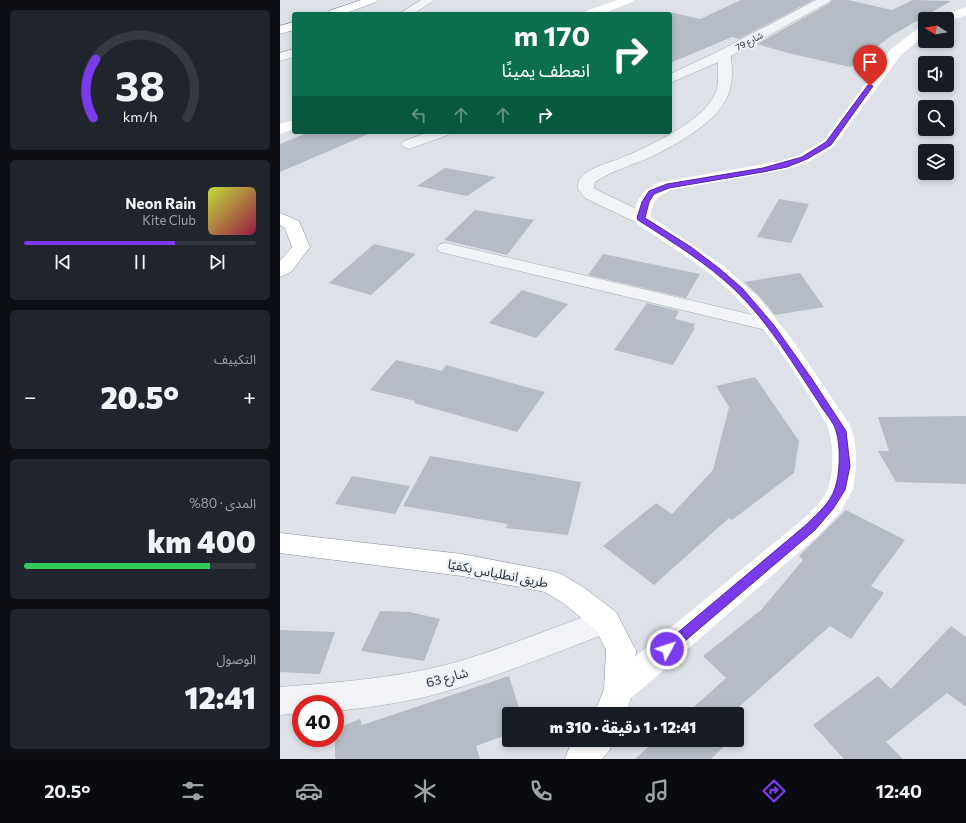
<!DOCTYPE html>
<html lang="ar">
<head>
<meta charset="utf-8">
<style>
  :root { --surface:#171b24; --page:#20242c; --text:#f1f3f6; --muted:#9ea1a6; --line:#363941; --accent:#7c3aed }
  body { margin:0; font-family:Commissioner,"Noto Sans Arabic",sans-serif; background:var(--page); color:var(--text); direction:rtl; height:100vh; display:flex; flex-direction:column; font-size:15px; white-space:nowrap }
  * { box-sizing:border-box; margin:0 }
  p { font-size:13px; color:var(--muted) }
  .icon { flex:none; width:22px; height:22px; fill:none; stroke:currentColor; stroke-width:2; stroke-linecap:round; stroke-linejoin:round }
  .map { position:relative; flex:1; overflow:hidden; direction:ltr }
  .sheet { display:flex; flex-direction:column; gap:10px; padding:10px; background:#0d0f14; width:280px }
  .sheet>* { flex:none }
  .guide { position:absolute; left:12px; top:12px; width:380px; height:122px; border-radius:4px; box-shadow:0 2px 6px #0003; direction:rtl; background:#0b6e4f; color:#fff; overflow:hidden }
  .needle { width:26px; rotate:281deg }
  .buttons { position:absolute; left:638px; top:12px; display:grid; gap:8px }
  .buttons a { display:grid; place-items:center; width:36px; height:36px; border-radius:4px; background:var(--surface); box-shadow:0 2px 6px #0003; font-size:20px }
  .speed { position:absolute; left:12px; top:695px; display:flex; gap:8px; font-size:20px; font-weight:700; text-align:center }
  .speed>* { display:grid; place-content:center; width:52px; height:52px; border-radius:50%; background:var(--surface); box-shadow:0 2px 6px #0003; line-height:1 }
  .speed .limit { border:6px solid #d22; background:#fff; color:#111 }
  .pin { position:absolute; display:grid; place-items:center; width:34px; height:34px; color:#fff; margin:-41px -17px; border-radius:50% 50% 50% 0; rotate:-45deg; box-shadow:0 0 4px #0007 }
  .pin .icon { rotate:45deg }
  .me { position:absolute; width:44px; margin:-22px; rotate:50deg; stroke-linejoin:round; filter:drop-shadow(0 0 3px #0008) }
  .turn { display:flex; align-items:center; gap:14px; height:84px; padding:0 16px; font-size:18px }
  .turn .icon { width:52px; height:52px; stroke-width:2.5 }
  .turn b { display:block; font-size:28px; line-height:34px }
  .lanes { display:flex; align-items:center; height:38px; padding:0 16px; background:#0003; justify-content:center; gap:20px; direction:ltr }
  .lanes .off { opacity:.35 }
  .big { font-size:30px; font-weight:800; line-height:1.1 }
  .sheet .tile { flex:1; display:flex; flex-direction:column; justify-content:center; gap:6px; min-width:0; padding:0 14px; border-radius:6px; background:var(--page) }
  .sheet .dial { align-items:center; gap:0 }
  .dial svg { height:104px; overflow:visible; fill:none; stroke:var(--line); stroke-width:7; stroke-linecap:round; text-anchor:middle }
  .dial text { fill:var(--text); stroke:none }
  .song { display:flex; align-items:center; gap:12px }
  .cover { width:48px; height:48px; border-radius:6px; background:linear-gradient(135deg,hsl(70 70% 55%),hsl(340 70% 35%)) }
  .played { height:4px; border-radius:2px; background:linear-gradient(90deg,var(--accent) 65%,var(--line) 65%) }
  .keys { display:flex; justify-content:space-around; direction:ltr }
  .heat { display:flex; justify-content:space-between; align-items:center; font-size:22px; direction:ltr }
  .charge { height:6px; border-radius:3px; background:linear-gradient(90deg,#34c759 80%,var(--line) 0) }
  .trip { position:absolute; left:222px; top:707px; width:242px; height:40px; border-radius:4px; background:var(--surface); box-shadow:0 2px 6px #0003; font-weight:800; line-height:40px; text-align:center; direction:rtl }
  .dock { display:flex; height:64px; justify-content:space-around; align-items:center; background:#090b0e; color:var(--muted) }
  .dock .icon { width:28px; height:28px }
  .dock .current { color:var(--accent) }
  .dock b { font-size:18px; color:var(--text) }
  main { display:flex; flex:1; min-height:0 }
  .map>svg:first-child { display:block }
  .building { fill:#b5bcc5 }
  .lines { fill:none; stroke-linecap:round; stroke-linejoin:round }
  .street-casing { stroke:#a3a9b2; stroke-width:1 }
  .highway-casing { stroke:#8490a0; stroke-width:1 }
  .street { fill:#f1f3f6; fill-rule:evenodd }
  .secondary { fill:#fff; fill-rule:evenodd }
  .highway { fill:#fff; fill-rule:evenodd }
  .route { fill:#7c3aed; stroke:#51269a }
  .labels { text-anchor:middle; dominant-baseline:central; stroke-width:4; stroke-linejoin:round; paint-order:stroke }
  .far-street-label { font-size:9px; fill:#263040; stroke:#edf1f6 }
  .near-street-label { font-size:13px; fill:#263040; stroke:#edf1f6 }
</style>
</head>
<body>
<main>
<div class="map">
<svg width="686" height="759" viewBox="0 0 686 759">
  <rect width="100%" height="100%" fill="#dee2e8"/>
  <path class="building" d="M461,0h72l-74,39 -7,-2 -62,26v-51l30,7z
    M552,0h16l44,10 21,-10 38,1 -60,35 -41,31 -58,-13 -35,-10 73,-41z
    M30,132h63l-93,40v-28z
    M165,168l51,9 -29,19 -50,-10z
    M499,199l30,5 -18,39 -34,-6z
    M195,210l59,10 -27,35 -63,-15z
    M94,244l42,10 -45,41 -42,-12z
    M323,254l97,20 -14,24 -98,-23z
    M520,273l24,34 -49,8 -16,-19 -15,-14z
    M242,290l46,14 -32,34 -47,-15z
    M367,303l32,8 -4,8 20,5 -2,3 2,1 -22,37 -59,-15z
    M116,360l46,11 4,-6 99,27 -28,40 -103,-29 1,-2 -45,-11z
    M475,377l44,64 -5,32 -62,47 -3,-2 -75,67 -51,-39 53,-43 16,11 41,-44 16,-63 -13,-21z
    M686,416v68l-70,-2 -18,-31h11l-11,-34z
    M150,456l151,26 -13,53 -62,-7 2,-4 -105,-18z
    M72,476l58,10 -15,28 -60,-10z
    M566,510l59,30 -34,46 13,7 -33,46 -21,-13 -99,88h-45l40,-36 -23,-22 58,-46 42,-50 -4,-4z
    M100,611l30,1 30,7 -16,42 -63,-10z
    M671,626l15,11v70l-19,-14 -61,49 17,17h-59l-31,-34 65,-49 13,13z
    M0,630l55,2 -15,42 -40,-2z
    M229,676l12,38h-12v20l-33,12 4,13h-145v-30l25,-10 2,6z
    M376,740h75l-20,19h-76z"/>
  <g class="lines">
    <defs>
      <path id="street" d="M141,0h14l-22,14h-14z
        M536,0h15l-2,2 -98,54c1,11 2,22 -1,33 -7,31 -53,55 -79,68 -19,8 -39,14 -56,25l-1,6 3,2 50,24 3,4 -3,4 -6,1 -6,-1 -50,-24 -7,-9c0,-4 0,-9 3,-12 8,-9 26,-14 38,-18 28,-12 85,-37 97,-67 3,-9 2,-21 2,-30l-48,21v-9l49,-23z
        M14,49v8l-14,4v-8z
        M149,132h22l-3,3 -39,14 -5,-2 -3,-3 3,-3z
        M166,243l324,76 7,2 3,4 -3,4 -7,2 -330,-79 -3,-4 3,-4z
        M326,609l10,3 4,9 -4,9c-51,19 -103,40 -155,57 -40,13 -84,20 -126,24v-7h-34v9l-21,2v-28c61,-5 121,-9 180,-26 49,-15 97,-35 146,-52z"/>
      <path id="highway" d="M81,0h17l-2,2 -32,12h-17l2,-3z
        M14,22v8l-14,4v-8z
        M0,213l19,8 11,26 -19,25 -11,5v-16l12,-14 -7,-19 -5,-3z
        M0,533l182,21 89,17 10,3 22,13 33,25 15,29 5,9 -2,39 -8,25h-32l10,-25 2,-39 -10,-20 -33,-27 -18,-11 -83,-16 -182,-23z
        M297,740h37l-5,11 -7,8h-37l4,-11z"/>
    </defs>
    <use href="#street" class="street-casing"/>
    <use href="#highway" class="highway-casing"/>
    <use href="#street" class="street"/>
    <path class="secondary" d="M337,0h17l-2,2 -31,12h-17l2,-3z
      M686,7v8l-19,7v-3h-8l2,-3z
      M645,25v10l-25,21 -66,90 -23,15 -27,9 -113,20c-16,7 -17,10 -21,26l72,49 36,32 34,42 58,86 4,13 2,15v15l-3,21 -12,22 -21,23 -190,165 -11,4 -11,-4 -4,-10 4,-10 194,-159c8,-8 17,-16 23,-25 10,-17 9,-53 2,-70 -27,-45 -58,-95 -94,-131 -29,-29 -66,-49 -98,-72l-3,-4c6,-20 9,-28 29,-36l120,-21 18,-6 25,-15 66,-90 31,-24z
      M14,120v9l-14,5v-10z"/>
    <use href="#highway" class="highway"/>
  </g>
  <path class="route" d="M588,85l5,1 -42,59 -24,14 -20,8 -24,5 -94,16 -15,6 -5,8 -4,16 46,29 29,22 22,19 31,36 39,55 34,52 4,35 -5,24 -12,19 -18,21 -143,122 -5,2 -4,-2 -2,-3 2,-4 144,-121c10,-10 24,-22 28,-36 5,-14 6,-42 1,-57 -2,-9 -12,-19 -17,-28 -25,-38 -50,-80 -83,-112 -29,-28 -64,-49 -98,-71l-1,-2 5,-16 7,-11 18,-7 96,-16 39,-11 24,-15z"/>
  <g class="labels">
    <g class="far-street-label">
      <text transform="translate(469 41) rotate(-28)">شارع 79</text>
    </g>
    <g class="near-street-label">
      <text transform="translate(218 573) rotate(11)">طريق انطلياس بكفيّا</text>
      <text transform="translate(167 677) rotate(-15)">شارع 63</text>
    </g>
  </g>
</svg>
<div class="buttons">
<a><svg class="needle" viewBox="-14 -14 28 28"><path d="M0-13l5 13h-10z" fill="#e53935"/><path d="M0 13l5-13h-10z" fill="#9ea1a6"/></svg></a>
<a><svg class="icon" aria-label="sound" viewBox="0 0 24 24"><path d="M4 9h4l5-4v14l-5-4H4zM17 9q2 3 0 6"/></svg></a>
<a><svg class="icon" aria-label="search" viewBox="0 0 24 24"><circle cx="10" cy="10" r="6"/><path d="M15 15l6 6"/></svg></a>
<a><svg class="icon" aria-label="layers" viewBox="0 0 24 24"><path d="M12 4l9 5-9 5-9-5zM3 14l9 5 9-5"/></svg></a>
</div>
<div class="speed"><div class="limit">40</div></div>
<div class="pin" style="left:590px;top:86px;background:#d93025"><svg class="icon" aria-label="arrive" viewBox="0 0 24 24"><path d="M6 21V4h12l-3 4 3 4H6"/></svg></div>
<svg class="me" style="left:387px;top:649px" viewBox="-20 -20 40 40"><circle r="17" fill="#7c3aed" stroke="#fff" stroke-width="3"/><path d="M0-11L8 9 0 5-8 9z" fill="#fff"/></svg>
<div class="trip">12:41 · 1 دقيقة · 310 m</div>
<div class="guide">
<div class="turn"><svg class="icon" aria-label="right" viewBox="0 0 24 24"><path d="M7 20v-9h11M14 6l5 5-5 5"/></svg><div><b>170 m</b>انعطف يمينًا</div></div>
<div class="lanes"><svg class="icon off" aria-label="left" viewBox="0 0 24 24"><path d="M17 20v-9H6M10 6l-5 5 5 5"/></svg><svg class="icon off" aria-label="ahead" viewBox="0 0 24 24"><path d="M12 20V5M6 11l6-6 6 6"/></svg><svg class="icon off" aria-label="ahead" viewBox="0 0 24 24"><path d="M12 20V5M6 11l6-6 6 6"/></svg><svg class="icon" aria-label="right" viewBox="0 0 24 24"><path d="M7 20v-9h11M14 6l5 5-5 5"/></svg></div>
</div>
</div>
<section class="sheet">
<div class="tile dial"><svg viewBox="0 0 100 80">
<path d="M14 69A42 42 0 1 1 86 69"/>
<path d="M14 69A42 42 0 0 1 16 24" stroke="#7c3aed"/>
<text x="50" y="56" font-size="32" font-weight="700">38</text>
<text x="50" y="72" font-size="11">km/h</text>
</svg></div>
<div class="tile">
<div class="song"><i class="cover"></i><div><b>Neon Rain</b><p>Kite Club</p></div></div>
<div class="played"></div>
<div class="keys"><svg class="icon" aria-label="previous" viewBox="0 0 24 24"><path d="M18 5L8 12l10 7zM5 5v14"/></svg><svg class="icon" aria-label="pause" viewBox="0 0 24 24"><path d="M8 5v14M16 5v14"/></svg><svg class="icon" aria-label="next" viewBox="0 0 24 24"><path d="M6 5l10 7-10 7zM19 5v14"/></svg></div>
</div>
<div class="tile"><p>التكييف</p>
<div class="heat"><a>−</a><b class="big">20.5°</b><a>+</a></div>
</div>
<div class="tile"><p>المدى · 80%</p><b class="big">400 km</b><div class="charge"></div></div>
<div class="tile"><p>الوصول</p><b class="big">12:41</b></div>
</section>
</main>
<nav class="dock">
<b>12:40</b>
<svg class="icon current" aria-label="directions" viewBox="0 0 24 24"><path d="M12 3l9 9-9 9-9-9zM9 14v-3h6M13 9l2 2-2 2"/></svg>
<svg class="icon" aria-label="music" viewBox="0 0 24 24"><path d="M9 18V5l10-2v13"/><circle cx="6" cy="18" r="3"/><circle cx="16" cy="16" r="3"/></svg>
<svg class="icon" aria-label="phone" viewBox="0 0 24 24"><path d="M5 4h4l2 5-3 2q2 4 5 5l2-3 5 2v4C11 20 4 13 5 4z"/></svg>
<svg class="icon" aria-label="climate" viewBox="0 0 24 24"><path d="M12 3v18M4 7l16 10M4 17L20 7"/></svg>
<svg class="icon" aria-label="car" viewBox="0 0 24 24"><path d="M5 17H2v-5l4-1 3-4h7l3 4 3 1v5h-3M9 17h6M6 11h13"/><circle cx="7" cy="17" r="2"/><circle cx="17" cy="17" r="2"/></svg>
<svg class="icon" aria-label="filters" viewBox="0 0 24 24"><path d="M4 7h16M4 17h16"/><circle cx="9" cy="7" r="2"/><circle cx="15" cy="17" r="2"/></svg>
<b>20.5°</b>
</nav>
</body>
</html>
